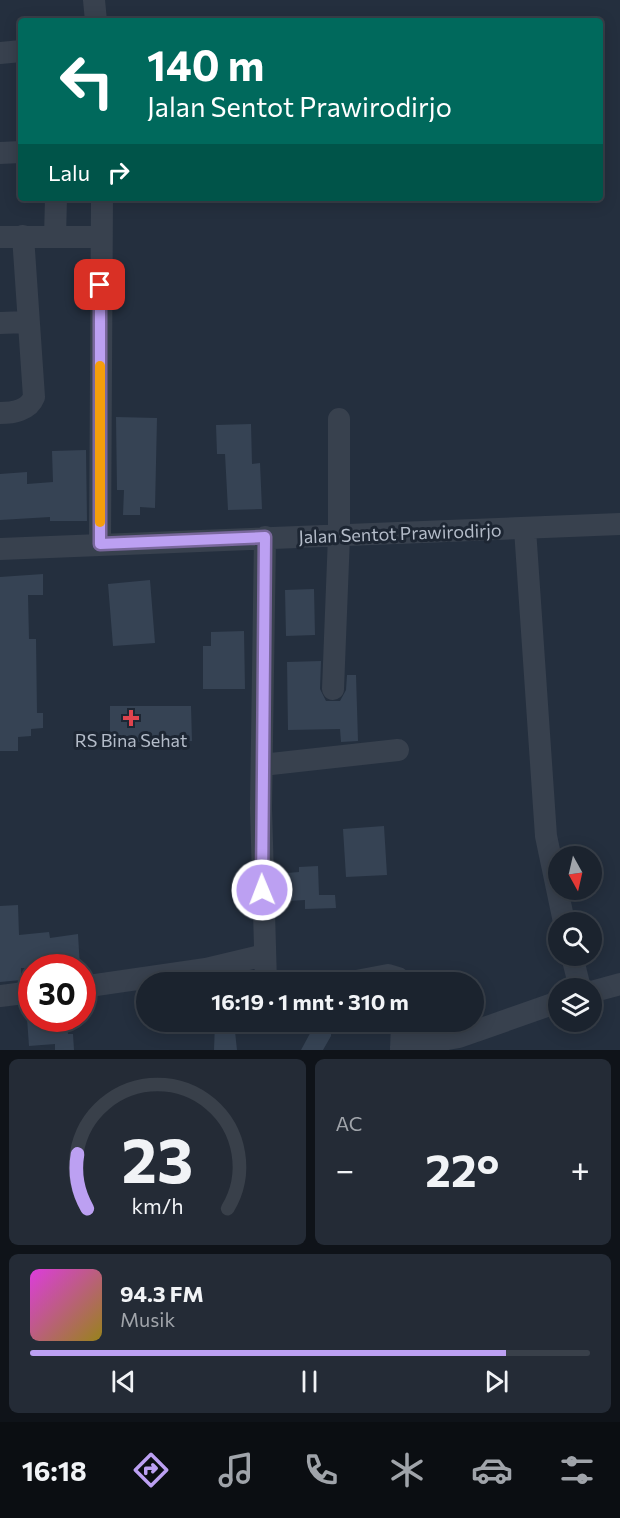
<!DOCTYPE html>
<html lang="id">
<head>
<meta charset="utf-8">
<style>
  :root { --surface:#1b232e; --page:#242b36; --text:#f1f3f6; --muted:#a0a4aa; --line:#39404a; --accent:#bca0f2 }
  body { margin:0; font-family:Commissioner,sans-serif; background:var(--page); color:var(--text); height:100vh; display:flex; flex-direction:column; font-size:22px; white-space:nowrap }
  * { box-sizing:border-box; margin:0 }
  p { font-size:20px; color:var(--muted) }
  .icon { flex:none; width:33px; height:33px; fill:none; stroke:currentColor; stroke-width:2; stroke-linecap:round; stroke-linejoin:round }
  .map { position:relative; height:1050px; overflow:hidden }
  .panel { display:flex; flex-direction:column; gap:9px; padding:9px; background:#0f1319; flex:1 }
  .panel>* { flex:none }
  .hud { position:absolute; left:18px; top:18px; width:585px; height:183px; border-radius:6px; box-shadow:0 3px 15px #0003,0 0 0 2px var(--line); background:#00695c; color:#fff; overflow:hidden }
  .needle { width:39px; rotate:172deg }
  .buttons { position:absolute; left:548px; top:846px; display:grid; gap:12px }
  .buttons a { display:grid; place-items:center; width:54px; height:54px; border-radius:50%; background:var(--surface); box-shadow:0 3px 15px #0003,0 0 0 2px var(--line); font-size:30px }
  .speed { position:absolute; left:18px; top:954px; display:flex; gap:12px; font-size:30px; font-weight:700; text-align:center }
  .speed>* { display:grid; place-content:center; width:78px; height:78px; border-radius:50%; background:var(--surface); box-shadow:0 3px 15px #0003,0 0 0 2px var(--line); line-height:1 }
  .speed .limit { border:9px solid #d22; background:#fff; color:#111 }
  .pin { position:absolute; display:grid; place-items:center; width:51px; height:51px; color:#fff; margin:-26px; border-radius:12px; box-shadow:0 3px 9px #0006 }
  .me { position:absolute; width:66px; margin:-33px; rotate:359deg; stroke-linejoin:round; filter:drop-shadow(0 0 4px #0008) }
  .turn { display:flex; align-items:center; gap:21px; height:126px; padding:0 30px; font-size:27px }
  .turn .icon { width:78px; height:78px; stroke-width:2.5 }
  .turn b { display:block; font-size:42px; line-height:51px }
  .then { display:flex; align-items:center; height:57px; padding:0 30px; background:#0003; gap:12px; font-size:22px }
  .big { font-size:45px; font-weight:700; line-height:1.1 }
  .panel .tile { flex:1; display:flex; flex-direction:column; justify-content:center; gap:9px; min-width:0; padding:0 21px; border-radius:9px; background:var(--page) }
  .panel .dial { align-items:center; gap:0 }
  .dial svg { height:156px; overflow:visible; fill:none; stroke:var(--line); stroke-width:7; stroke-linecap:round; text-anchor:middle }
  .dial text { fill:var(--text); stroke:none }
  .song { display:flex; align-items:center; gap:18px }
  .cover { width:72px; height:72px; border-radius:9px; background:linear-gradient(135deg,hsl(300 70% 55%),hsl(50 70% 35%)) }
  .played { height:6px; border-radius:3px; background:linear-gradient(90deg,var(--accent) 85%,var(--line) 85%) }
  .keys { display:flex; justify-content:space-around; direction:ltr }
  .heat { display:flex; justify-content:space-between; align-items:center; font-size:33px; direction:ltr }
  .panel .tiles { flex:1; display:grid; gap:9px; grid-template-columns:1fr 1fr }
  .tile:last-child { grid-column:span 2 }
  .trip { position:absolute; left:136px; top:972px; width:348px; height:60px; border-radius:30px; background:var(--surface); box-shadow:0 3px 15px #0003,0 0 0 2px var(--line); font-weight:700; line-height:60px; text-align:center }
  .tabs { display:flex; height:96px; justify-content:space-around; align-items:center; background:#0b0e12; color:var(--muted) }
  .tabs .icon { width:42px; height:42px }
  .tabs .on { color:var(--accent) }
  .tabs b { font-size:27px; color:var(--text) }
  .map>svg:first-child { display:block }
  .building { fill:#364354 }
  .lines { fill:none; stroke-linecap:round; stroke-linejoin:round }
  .minor { stroke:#38414e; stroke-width:22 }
  .route-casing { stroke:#7a689d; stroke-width:15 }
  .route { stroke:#bca0f2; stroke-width:10 }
  .slow { stroke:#f59e0b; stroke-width:10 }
  .health-dot { fill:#e0444e; stroke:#1d2633; stroke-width:2 }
  .labels { text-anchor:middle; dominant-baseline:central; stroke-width:6; stroke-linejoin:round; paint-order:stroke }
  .street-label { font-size:18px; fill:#b4bcc9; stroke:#1d2633 }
  .poi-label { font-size:18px; fill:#b4bcc9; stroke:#1d2633 }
</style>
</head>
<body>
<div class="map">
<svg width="620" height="1050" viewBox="0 0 620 1050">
  <rect width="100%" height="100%" fill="#242f3e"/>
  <path class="building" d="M116,417l41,1 -2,90 -15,-1v8h-17l1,-25h-7z
    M251,424l1,40 8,-1 2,46 -34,1 -3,-56h-8l-1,-29z
    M86,450l1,71h-37v-4l-50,3v-46l27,-2v12l26,-2 -1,-31z
    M43,574v21h-15l1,44h7l1,74h6v15l-12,1v7l-13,1v14h-18v-174z
    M150,580l5,63 -42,3 -5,-62z
    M314,589l1,46 -29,1 -1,-46z
    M244,631l1,58h-42v-43h8v-14z
    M321,661l-1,28 6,12h14l6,-11 1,-15h9l2,66 -17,1 -1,-13 -52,1 -1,-68z
    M110,706h81l1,35 -82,1z
    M384,826l3,49 -41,2 -3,-48z
    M318,866l1,29h16l1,13 -31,1v-9l-17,1 -1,-28 12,-1v-5z
    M18,905l1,30 30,-3 1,6 28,-4 2,34h-59v12l-21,2v-76z
    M27,1018h39l2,16h5l1,16h-19v-6l-26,2z
    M215,1022h19l3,28h-23z
    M314,1022h17v14l-8,14h-22l13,-24z"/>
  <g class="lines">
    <path class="minor" d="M94,0l2,21
      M0,53l21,-2
      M0,153l21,-1
      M0,237h100
      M55,237l1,-39
      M0,323l27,-1
      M0,413c13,0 29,-3 34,-16l-11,-161
      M525,529l21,307 18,86
      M265,537l-4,271 5,174
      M100,544l2,-346
      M0,549l620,-25
      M333,689l6,-153v-117
      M262,765l136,-15
      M572,956l8,32
      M351,982l37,-7 10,3 2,4
      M82,987l124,-18 59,-14
      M591,992l29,-8
      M0,996l32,-4
      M401,1047l58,-10 99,-35
      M401,1050l1,-28"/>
  </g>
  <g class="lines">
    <defs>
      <path id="route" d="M100,285v259l165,-7 -3,353"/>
    </defs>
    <use href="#route" class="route-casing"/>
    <use href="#route" class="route"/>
    <path class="slow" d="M100,366v156"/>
  </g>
  <path class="health-dot" d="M128 709h6v6h6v6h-6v6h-6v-6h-6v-6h6z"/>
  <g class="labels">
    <g class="street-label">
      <text transform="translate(400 533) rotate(-2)">Jalan Sentot Prawirodirjo</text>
    </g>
    <g class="poi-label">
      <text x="131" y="740">RS Bina Sehat</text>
    </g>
  </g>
</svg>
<div class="buttons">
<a><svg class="needle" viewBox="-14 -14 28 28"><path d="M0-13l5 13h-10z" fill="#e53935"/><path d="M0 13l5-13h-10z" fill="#a0a4aa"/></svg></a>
<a><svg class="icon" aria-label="search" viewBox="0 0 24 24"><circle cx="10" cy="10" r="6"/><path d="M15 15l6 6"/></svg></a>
<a><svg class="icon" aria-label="layers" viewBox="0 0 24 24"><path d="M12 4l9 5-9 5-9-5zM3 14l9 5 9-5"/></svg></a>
</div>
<div class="speed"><div class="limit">30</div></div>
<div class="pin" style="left:100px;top:285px;background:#d93025"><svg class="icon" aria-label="arrive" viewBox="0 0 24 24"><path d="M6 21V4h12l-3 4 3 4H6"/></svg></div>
<svg class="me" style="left:262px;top:890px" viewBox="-20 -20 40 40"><circle r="17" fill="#bca0f2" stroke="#fff" stroke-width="3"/><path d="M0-11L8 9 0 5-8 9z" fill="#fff"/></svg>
<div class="trip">16:19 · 1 mnt · 310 m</div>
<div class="hud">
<div class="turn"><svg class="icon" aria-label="left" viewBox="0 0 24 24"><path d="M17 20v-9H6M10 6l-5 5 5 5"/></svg><div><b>140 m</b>Jalan Sentot Prawirodirjo</div></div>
<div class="then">Lalu<svg class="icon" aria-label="right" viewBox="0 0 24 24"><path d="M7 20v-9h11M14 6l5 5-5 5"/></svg></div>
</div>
</div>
<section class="panel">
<div class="tiles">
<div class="tile dial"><svg viewBox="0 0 100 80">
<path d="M14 69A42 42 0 1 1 86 69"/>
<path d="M14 69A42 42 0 0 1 9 41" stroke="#bca0f2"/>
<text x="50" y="56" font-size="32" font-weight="700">23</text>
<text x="50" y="72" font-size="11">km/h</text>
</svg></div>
<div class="tile"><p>AC</p>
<div class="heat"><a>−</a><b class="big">22°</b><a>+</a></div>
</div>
<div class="tile">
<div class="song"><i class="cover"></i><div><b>94.3 FM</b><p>Musik</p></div></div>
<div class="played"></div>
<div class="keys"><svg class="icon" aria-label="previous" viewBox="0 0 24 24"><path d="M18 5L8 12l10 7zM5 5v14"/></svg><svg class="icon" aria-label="pause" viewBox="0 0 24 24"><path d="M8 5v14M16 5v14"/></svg><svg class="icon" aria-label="next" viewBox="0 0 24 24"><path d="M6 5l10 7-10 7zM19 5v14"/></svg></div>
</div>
</div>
</section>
<nav class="tabs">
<b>16:18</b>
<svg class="icon on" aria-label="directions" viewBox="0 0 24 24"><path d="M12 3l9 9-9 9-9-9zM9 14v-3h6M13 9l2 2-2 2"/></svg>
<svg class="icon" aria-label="music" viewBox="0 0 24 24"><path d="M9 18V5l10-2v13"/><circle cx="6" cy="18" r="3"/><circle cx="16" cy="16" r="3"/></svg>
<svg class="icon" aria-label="phone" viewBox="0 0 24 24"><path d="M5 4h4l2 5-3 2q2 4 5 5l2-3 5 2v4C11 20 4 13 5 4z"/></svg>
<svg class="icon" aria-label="climate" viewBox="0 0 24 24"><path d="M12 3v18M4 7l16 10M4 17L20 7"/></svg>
<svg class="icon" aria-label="car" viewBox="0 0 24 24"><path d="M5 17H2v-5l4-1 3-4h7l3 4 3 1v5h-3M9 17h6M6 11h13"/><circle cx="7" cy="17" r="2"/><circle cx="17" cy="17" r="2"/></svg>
<svg class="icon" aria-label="filters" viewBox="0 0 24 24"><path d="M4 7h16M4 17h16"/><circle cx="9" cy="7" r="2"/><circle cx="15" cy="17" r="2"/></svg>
</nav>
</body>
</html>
